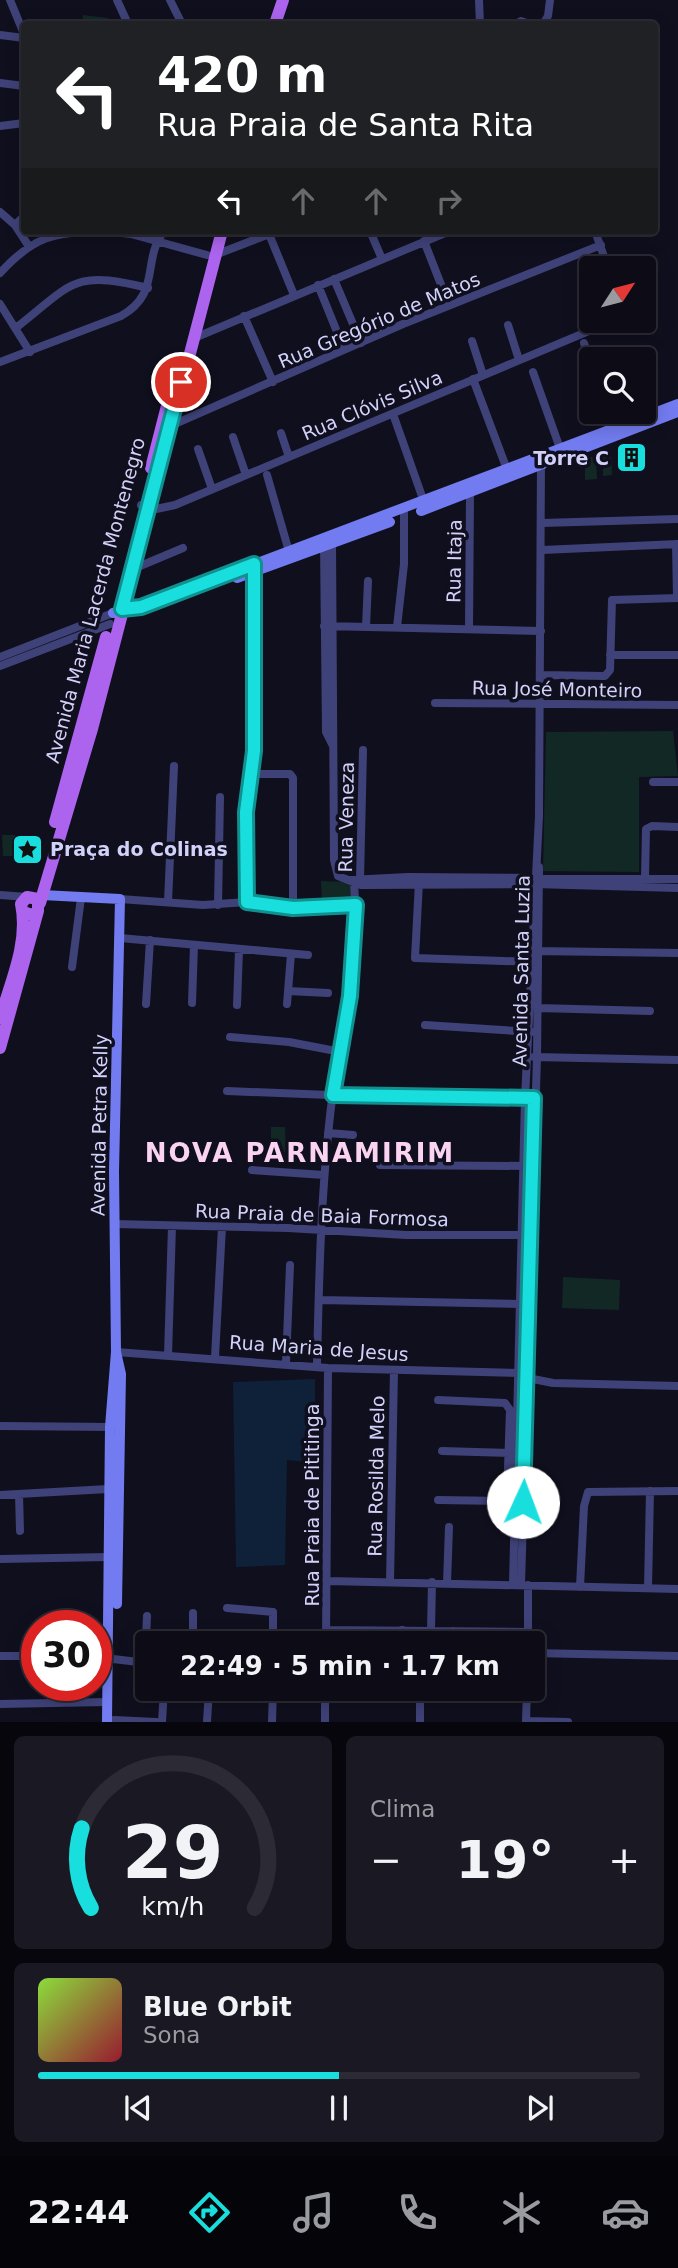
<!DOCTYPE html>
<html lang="pt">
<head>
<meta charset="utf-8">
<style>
  :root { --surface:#0c0b16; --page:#1a1923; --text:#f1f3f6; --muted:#9a9ba1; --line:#2c2b35; --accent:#18dfde }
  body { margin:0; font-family:"DejaVu Sans",sans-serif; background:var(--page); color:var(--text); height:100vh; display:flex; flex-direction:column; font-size:26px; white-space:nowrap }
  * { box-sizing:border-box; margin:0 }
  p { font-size:23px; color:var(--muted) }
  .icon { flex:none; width:38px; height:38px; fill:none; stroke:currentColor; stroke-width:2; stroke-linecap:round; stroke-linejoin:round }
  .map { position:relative; height:1722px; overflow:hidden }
  .details { display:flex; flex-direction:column; gap:14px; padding:14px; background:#07060c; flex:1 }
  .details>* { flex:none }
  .banner { position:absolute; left:21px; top:21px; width:637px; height:214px; border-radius:7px; box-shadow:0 4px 18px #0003,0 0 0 2px var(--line); background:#202124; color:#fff; overflow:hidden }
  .needle { width:46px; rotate:54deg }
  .buttons { position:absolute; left:579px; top:256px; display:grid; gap:14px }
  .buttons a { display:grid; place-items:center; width:77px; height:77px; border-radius:7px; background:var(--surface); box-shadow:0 4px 18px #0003,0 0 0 2px var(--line); font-size:35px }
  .speed { position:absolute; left:21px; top:1610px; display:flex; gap:14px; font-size:35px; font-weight:700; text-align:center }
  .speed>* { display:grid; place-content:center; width:91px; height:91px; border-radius:50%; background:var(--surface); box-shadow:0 4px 18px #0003,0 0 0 2px var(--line); line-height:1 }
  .speed .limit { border:10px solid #d22; background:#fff; color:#111 }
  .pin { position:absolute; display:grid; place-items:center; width:60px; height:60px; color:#fff; margin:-30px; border:4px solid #fff; border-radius:50%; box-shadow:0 2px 7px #0007 }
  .me { position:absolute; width:77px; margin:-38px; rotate:2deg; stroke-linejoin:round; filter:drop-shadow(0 0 5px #0008) }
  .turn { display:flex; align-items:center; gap:24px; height:147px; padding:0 21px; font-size:32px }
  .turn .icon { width:91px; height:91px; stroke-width:2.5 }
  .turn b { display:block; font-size:49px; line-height:60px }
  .lanes { display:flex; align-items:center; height:66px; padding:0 21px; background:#0003; justify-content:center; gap:35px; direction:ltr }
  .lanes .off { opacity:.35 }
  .big { font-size:52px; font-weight:700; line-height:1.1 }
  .details .card { flex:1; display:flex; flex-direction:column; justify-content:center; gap:10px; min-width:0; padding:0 24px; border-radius:10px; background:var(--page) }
  .details .dial { align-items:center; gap:0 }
  .dial svg { height:182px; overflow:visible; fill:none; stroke:var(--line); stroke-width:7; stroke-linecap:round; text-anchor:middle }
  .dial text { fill:var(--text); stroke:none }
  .song { display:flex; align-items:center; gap:21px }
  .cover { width:84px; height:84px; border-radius:10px; background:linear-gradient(135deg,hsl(90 70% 55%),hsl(350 70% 35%)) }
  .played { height:7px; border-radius:4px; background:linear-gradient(90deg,var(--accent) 50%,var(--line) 50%) }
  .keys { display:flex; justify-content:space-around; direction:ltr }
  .heat { display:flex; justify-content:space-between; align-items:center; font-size:38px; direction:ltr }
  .details .tiles { flex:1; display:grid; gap:14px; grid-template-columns:1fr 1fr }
  .card:last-child { grid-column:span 2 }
  .trip { position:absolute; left:135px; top:1631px; width:410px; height:70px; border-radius:7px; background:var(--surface); box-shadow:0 4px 18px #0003,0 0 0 2px var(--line); font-weight:700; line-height:70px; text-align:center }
  .menu { display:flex; height:112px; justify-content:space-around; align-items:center; background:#050409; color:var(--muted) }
  .menu .icon { width:49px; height:49px }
  .menu .selected { color:var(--accent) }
  .menu b { font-size:32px; color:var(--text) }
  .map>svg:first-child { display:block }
  .green { fill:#122825 }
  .water { fill:#0e2138 }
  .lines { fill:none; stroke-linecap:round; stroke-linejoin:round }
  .street { stroke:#3f4278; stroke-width:8 }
  .secondary { stroke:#727cf0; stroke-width:10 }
  .primary { stroke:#ac64ee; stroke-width:12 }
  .route-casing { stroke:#109190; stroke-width:18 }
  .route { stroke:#18dfde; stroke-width:12 }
  .labels { text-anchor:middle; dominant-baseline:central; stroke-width:7; stroke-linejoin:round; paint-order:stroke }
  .street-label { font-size:19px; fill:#d2d1fa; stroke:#100f1e }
  .poi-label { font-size:19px; font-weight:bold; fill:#d2d1fa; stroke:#100f1e; text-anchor:end }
  .district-label { font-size:26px; font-weight:bold; letter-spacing:2px; fill:#fad3f0; stroke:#100f1e }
</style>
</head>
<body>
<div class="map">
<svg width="678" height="1722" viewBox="0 0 678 1722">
  <rect width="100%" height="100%" fill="#100f1e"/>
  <path class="green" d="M83,15l25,3v6h-26z
    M603,454h8l1,21 -9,1z
    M585,457h11l1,22 -12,1z
    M673,731l5,45 -39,1v95l-96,-1 3,-139z
    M2,835h13v21h-12z
    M321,881l30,1 1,19 -30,1z
    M271,1127h14l1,25h-15z
    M563,1277l57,3 -1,30 -57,-2z
    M409,1634l37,2 4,7h-45z"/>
  <path class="water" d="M315,1379v84l-28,-3 -2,105 -49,2 -3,-185z"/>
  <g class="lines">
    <path class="street" d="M10,0l14,34
      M117,0l11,24
      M170,0l12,24
      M479,0l1,24
      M517,24l4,-3 9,3
      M543,24l5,-8 2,-16
      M0,35l24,3
      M0,83l24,3
      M0,126l24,-3
      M0,212l15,13 13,20
      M15,225l9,-9
      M105,231l26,3 76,21
      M370,231l12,28
      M595,231l13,37
      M269,234l25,61
      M424,241l25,64
      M215,255l62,-24
      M0,273c33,-36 53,-41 102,-42
      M334,279l27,64
      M318,285l26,64
      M0,304l30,48
      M244,316l29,66
      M508,325l11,35
      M17,327c57,-45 56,-57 131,-39
      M192,339l258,-108
      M472,341l11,34
      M584,343l8,22
      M0,362l121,-46c41,-23 20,-55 43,-85
      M533,372l29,82
      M473,379l35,93
      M608,411l7,22
      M393,414l31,88
      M170,426l233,-102 198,-79
      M281,433l8,24
      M233,437l13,38
      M198,449l14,40
      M267,475l23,80
      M141,505l15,4 19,-4 440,-185
      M542,523l136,-4
      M332,541l2,319 4,16 23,9 173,-1 144,4
      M324,544l2,188 7,14
      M676,544l1,54
      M542,550l136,-6
      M133,569l50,-21
      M324,626l217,5
      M366,627l2,-46
      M397,627l7,-63v-54
      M469,629l1,-136
      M610,655h68
      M0,657l113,-44
      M0,666l110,-42
      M540,675l65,1 5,-6 2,-70 66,-2
      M435,703l243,2
      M250,774h40l3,4v130
      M653,782h25
      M645,878l1,-49 6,-3 26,1
      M349,880l59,-3 270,2
      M360,880l3,-130
      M419,882l-4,76 121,4
      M0,895l27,2
      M120,899l83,6 44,-3 46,6 63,-3
      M168,902l6,-136
      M247,902l-1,-90 8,-61 1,-185
      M218,905l2,-108
      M120,938l188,17
      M534,951l144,2
      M72,967l9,-69
      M288,991l40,2
      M192,1003l2,-58
      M146,1004l4,-64
      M287,1004l4,-50
      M237,1005l2,-55
      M538,1008l112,3
      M425,1025l106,7
      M230,1037l59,5 52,10
      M534,1057l144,3
      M227,1091l153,6 148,1
      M328,1133l25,2
      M380,1165l147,1
      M252,1170l72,5
      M114,1224l174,4 118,7h121
      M319,1300l201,4
      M116,1352l212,16 191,5
      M168,1355l4,-129
      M215,1357l7,-130
      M286,1363l4,-98
      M317,1365c2,-89 4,-178 15,-266 10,-78 28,-137 22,-217
      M528,1378l25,5 125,3
      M438,1400l67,3 5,7 -3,88 -4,3 -65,-1
      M0,1426l113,1
      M442,1451l71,2
      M19,1494l1,37
      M0,1495l108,-6
      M0,1559l109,-2
      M328,1581l350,8
      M390,1582l4,-212
      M447,1583l2,-56
      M513,1584l12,-486 14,-282 2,-355
      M521,1584l16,-527 2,-190
      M580,1587l4,-81 4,-14 90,-1
      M648,1588l2,-97
      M227,1608l46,4v31
      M193,1613v30
      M327,1630l201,2
      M431,1631l1,-49
      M326,1643l2,-275
      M402,1643v-13
      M453,1643v-12
      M528,1643v-58
      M532,1653l146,3
      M0,1656h37
      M96,1657l51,6
      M145,1663l2,-47
      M420,1689v33
      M0,1704l107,-2
      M114,1720l42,2
      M526,1721l42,1
      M162,1722l2,-33
      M207,1722l2,-33
      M272,1722l1,-33
      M325,1722v-33
      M526,1722l1,-33"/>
    <path class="secondary" d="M421,511l257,-99
      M237,578l153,-56
      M113,613l28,-6 537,-203
      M42,895l78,4 -6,272 2,181 -6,75 -3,295
      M116,1352l5,22 -4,230"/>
    <path class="primary" d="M275,24l8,-24
      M151,468l19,-74
      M55,822l51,-185
      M40,903l52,-174 130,-498
      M0,1018c11,-37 29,-76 21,-114l6,-7 11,2v12l-6,4 -8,-3
      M0,1048l38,-137"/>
  </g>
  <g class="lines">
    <defs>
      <path id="route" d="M181,382l-59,227 19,-2 113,-43v187l-8,61 1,90 46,6 63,-3 -6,91 -17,99 201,3 -11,404"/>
    </defs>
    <use href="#route" class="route-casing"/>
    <use href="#route" class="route"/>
  </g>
  <defs>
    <symbol id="building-square" viewBox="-11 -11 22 22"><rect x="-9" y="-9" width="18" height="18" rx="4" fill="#18dfde" stroke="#100f1e"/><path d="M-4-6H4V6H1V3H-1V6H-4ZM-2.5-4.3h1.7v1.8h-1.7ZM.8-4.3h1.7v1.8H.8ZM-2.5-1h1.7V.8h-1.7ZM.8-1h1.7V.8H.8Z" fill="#111"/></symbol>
    <symbol id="sight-square" viewBox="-11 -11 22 22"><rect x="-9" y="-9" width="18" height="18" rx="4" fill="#18dfde" stroke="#100f1e"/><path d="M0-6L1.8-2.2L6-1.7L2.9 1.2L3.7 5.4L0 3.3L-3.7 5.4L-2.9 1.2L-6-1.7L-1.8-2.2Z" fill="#111"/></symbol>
  </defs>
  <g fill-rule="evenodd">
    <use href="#building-square" x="614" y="440" width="35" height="35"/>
    <use href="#sight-square" x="10" y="832" width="35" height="35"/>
  </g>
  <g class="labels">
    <g class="street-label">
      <text transform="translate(379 320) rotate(-23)">Rua Gregório de Matos</text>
      <text transform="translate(372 405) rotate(-23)">Rua Clóvis Silva</text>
      <text transform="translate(454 561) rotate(-89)">Rua Itaja</text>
      <text transform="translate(95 600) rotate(-75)">Avenida Maria Lacerda Montenegro</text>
      <text transform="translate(557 689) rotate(1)">Rua José Monteiro</text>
      <text transform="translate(346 817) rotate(-89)">Rua Veneza</text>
      <text transform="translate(521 971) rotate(-89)">Avenida Santa Luzia</text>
      <text transform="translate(99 1125) rotate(-89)">Avenida Petra Kelly</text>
      <text transform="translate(322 1215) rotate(2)">Rua Praia de Baia Formosa</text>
      <text transform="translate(319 1348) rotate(4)">Rua Maria de Jesus</text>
      <text transform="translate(376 1476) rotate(-89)">Rua Rosilda Melo</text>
      <text transform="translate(312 1505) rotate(-90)">Rua Praia de Pititinga</text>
    </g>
    <g class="poi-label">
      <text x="609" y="458">Torre C</text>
      <text x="50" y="849" text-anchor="start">Praça do Colinas</text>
    </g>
    <g class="district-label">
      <text x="300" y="1153">NOVA PARNAMIRIM</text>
    </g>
  </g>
</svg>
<div class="buttons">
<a><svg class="needle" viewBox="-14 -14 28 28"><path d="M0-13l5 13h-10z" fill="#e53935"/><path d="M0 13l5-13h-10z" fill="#9a9ba1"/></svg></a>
<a><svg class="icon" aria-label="search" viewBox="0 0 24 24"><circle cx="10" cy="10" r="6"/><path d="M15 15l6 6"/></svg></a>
</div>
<div class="speed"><div class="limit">30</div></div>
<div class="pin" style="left:181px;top:382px;background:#d93025"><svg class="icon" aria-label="arrive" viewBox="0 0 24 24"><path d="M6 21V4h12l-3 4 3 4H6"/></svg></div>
<svg class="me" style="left:523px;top:1502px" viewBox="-20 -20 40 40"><circle r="19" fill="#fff"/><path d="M0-13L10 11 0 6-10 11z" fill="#18dfde"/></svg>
<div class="trip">22:49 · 5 min · 1.7 km</div>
<div class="banner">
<div class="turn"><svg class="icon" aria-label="left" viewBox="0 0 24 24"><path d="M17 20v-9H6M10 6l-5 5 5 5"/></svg><div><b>420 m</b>Rua Praia de Santa Rita</div></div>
<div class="lanes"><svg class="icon" aria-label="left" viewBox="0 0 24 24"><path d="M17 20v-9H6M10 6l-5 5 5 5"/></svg><svg class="icon off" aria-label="ahead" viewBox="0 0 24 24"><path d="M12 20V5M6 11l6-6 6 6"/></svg><svg class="icon off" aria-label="ahead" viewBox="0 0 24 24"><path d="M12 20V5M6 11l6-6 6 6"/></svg><svg class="icon off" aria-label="right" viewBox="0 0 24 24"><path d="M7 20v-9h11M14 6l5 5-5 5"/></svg></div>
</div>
</div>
<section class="details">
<div class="tiles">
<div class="card dial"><svg viewBox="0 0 100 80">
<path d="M14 69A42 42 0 1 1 86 69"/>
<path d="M14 69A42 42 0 0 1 10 34" stroke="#18dfde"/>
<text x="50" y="56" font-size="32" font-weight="700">29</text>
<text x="50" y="72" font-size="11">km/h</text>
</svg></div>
<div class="card"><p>Clima</p>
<div class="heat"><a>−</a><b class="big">19°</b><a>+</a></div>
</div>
<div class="card">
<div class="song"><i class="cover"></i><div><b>Blue Orbit</b><p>Sona</p></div></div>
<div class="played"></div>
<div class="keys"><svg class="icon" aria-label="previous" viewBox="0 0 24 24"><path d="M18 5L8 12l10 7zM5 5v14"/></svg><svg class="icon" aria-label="pause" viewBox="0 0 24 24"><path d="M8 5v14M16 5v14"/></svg><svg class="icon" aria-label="next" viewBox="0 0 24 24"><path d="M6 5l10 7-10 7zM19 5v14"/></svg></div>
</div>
</div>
</section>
<nav class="menu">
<b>22:44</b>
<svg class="icon selected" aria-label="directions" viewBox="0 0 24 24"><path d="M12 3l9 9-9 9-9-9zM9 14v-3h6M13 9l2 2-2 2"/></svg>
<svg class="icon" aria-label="music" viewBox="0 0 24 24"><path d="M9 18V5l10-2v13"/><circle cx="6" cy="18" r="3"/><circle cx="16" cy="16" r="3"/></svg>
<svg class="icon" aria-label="phone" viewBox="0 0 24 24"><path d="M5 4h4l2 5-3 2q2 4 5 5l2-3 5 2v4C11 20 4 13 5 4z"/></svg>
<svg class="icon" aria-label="climate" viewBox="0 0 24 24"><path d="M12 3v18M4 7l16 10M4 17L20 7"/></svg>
<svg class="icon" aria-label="car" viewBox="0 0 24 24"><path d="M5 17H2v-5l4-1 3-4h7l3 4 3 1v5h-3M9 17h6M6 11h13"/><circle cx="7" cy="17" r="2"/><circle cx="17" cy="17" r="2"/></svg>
</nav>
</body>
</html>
